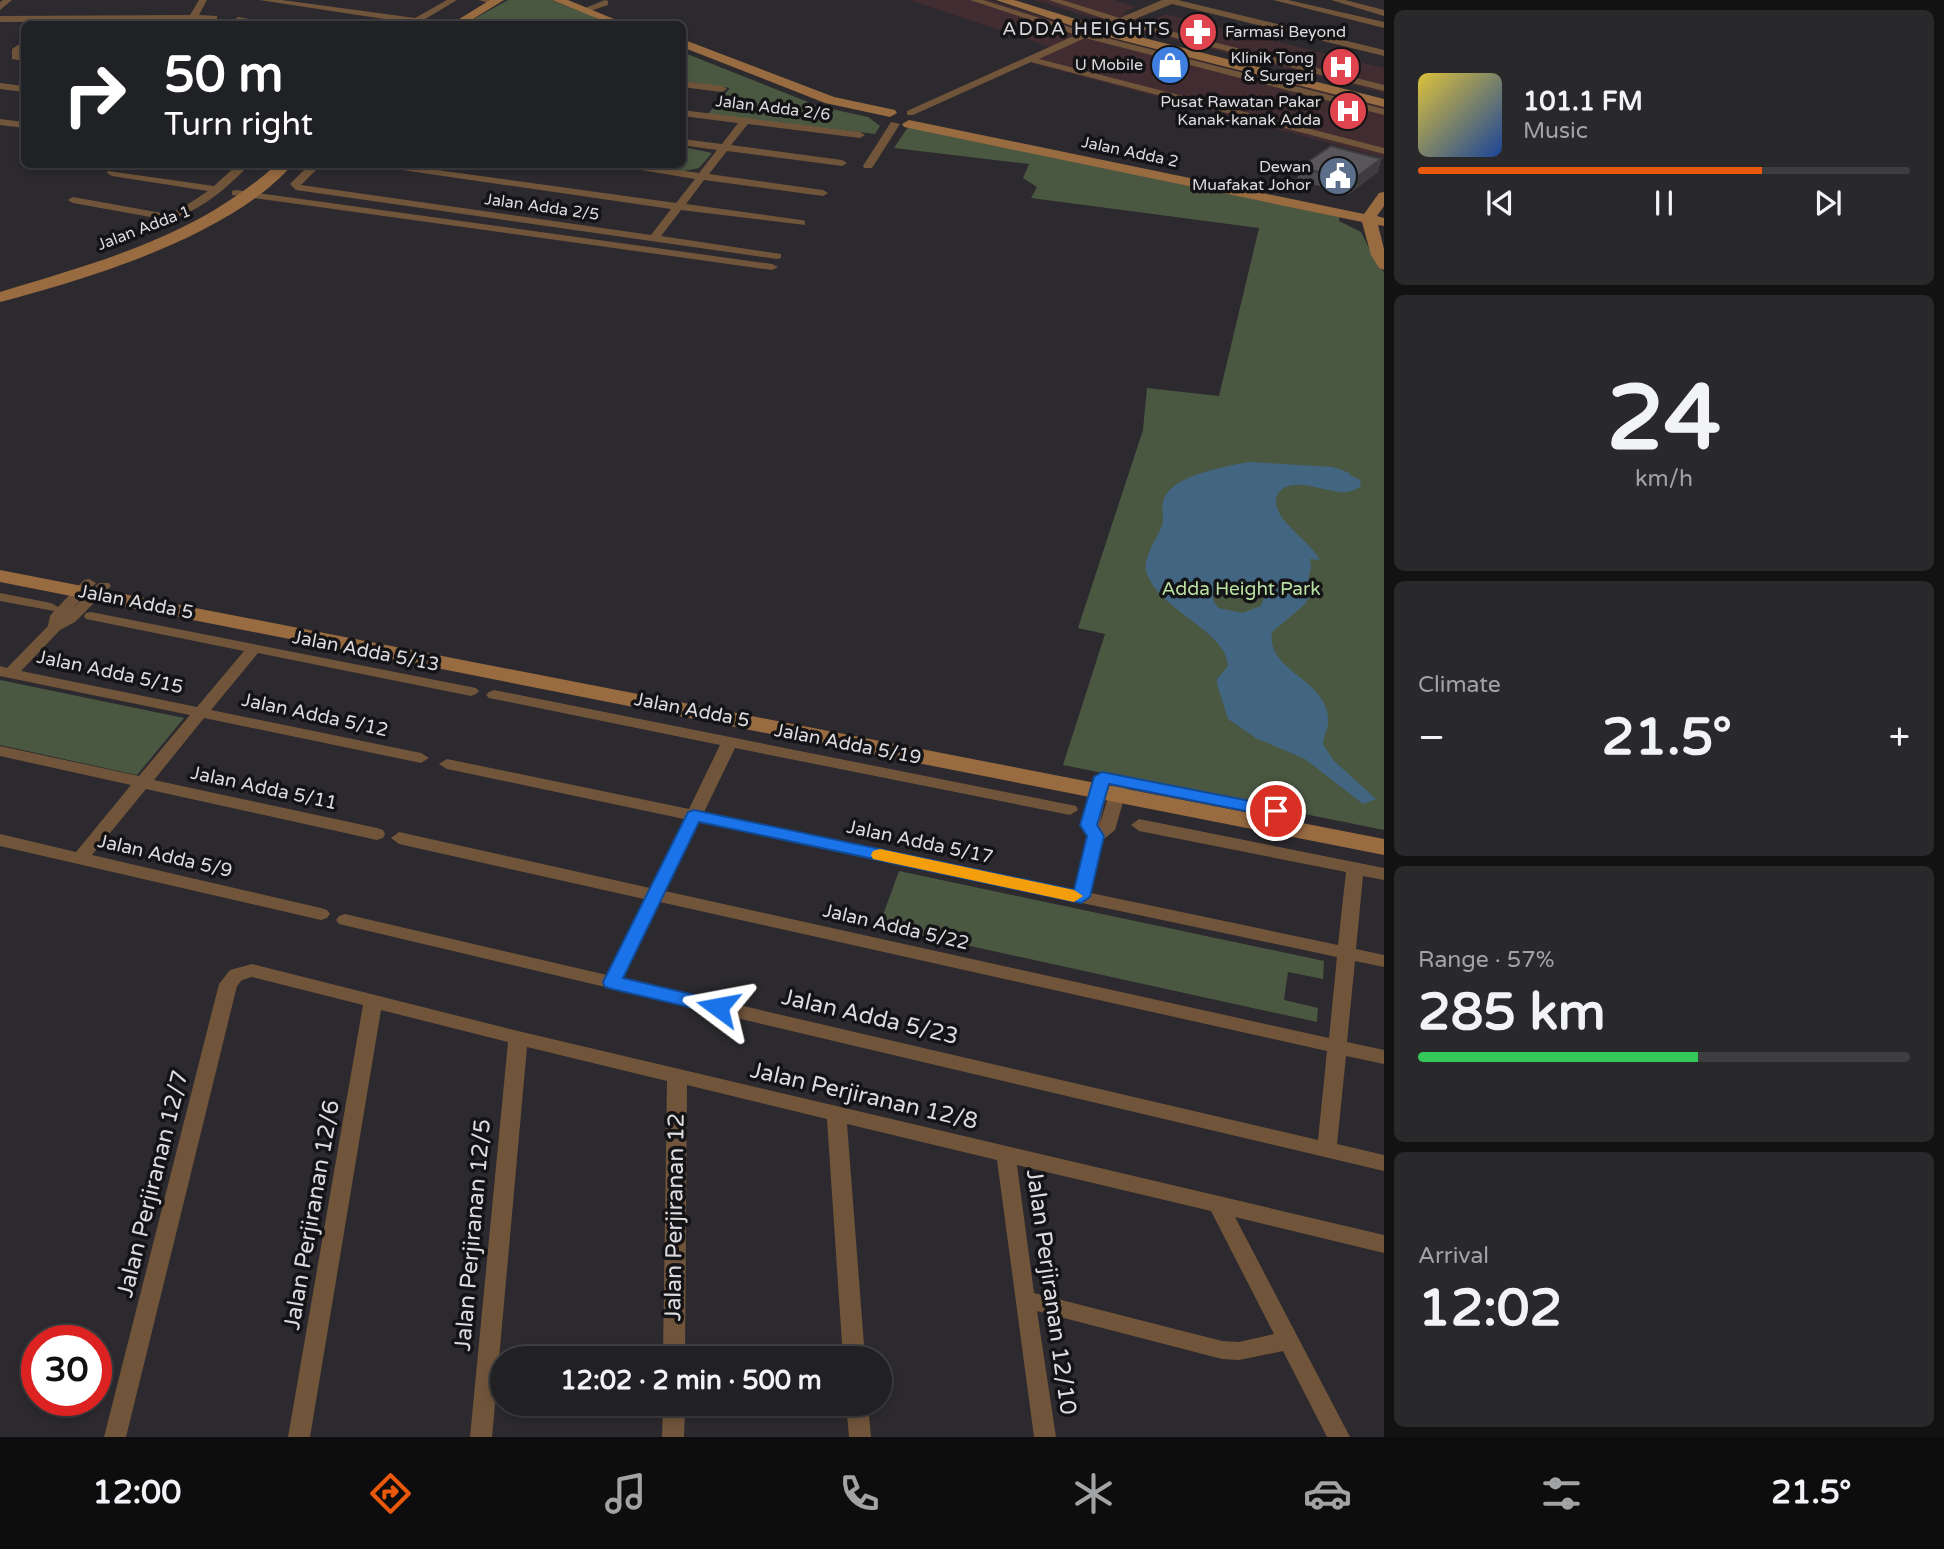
<!DOCTYPE html>
<html lang="en">
<head>
<meta charset="utf-8">
<style>
  :root { --surface:#212022; --page:#29282a; --text:#f1f3f6; --muted:#a2a3a5; --line:#3e3e40; --accent:#ea580c }
  body { margin:0; font-family:"Varela Round",sans-serif; background:var(--page); color:var(--text); height:100vh; display:flex; flex-direction:column; font-size:26px; white-space:nowrap }
  * { box-sizing:border-box; margin:0 }
  p { font-size:23px; color:var(--muted) }
  .icon { flex:none; width:38px; height:38px; fill:none; stroke:currentColor; stroke-width:2; stroke-linecap:round; stroke-linejoin:round }
  .map { position:relative; flex:1; overflow:hidden }
  .details { display:flex; flex-direction:column; gap:10px; padding:10px; background:#121213; width:560px }
  .details>* { flex:none }
  .hud { position:absolute; left:21px; top:21px; width:665px; height:147px; border-radius:10px; box-shadow:0 4px 10px #0003,0 0 0 2px var(--line); background:#202124; color:#fff; overflow:hidden }
  .speed { position:absolute; left:21px; top:1325px; display:flex; gap:14px; font-size:35px; font-weight:700; text-align:center }
  .speed>* { display:grid; place-content:center; width:91px; height:91px; border-radius:50%; background:var(--surface); box-shadow:0 4px 10px #0003,0 0 0 2px var(--line); line-height:1 }
  .speed .limit { border:10px solid #d22; background:#fff; color:#111 }
  .pin { position:absolute; display:grid; place-items:center; width:60px; height:60px; color:#fff; margin:-30px; border:4px solid #fff; border-radius:50%; box-shadow:0 2px 7px #0007 }
  .me { position:absolute; width:77px; margin:-38px; rotate:283deg; stroke-linejoin:round; filter:drop-shadow(0 0 5px #0008) }
  .turn { display:flex; align-items:center; gap:24px; height:147px; padding:0 28px; font-size:32px }
  .turn .icon { width:91px; height:91px; stroke-width:2.5 }
  .turn b { display:block; font-size:49px; line-height:60px }
  .big { font-size:52px; font-weight:700; line-height:1.1 }
  .details .tile { flex:1; display:flex; flex-direction:column; justify-content:center; gap:10px; min-width:0; padding:0 24px; border-radius:10px; background:var(--page) }
  .details .dial { align-items:center; gap:0 }
  .dial b { font-size:91px; line-height:1 }
  .song { display:flex; align-items:center; gap:21px }
  .cover { width:84px; height:84px; border-radius:10px; background:linear-gradient(135deg,hsl(50 70% 55%),hsl(220 70% 35%)) }
  .played { height:7px; border-radius:4px; background:linear-gradient(90deg,var(--accent) 70%,var(--line) 70%) }
  .keys { display:flex; justify-content:space-around; direction:ltr }
  .heat { display:flex; justify-content:space-between; align-items:center; font-size:38px; direction:ltr }
  .charge { height:10px; border-radius:5px; background:linear-gradient(90deg,#34c759 57%,var(--line) 0) }
  .trip { position:absolute; left:490px; top:1346px; width:402px; height:70px; border-radius:35px; background:var(--surface); box-shadow:0 4px 10px #0003,0 0 0 2px var(--line); font-weight:700; line-height:70px; text-align:center }
  .menu { display:flex; height:112px; justify-content:space-around; align-items:center; background:#0d0d0e; color:var(--muted) }
  .menu .icon { width:49px; height:49px }
  .menu .selected { color:var(--accent) }
  .menu b { font-size:32px; color:var(--text) }
  main { display:flex; flex:1; min-height:0 }
  .map>svg:first-child { display:block }
  .commercial { fill:#402c31 }
  .green { fill:#4a5842 }
  .water { fill:#426682; fill-rule:evenodd }
  .lines { fill:none; stroke-linecap:round; stroke-linejoin:round }
  .street { fill:#71553b; fill-rule:evenodd }
  .secondary { fill:#986b41; fill-rule:evenodd }
  .wall { fill:#4c4a4d }
  .shaded-wall { fill:#3e3c3f }
  .building { fill:#58565a; stroke:#3e3c3f; stroke-width:2 }
  .route { fill:#1a73e8; stroke:#114b97; stroke-width:2 }
  .slow { fill:#f59e0b }
  .labels { text-anchor:middle; dominant-baseline:central; stroke-width:7; stroke-linejoin:round; paint-order:stroke }
  .far-poi-label { font-size:16px; fill:#dddbde; stroke:#141315; text-anchor:end }
  .far-street-label { font-size:16px; fill:#dddbde; stroke:#141315 }
  .far-quarter-label { font-size:19px; letter-spacing:2px; fill:#d8d6db; stroke:#141315 }
  .park-label { font-size:19px; fill:#b9dfa2; stroke:#141315 }
  .street-label { font-size:19px; fill:#dddbde; stroke:#141315 }
  .near-street-label { font-size:23px; fill:#dddbde; stroke:#141315 }
</style>
</head>
<body>
<main>
<div class="map">
<svg width="1384" height="1437" viewBox="0 0 1384 1437">
  <rect width="100%" height="100%" fill="#2c2a2e"/>
  <path class="commercial" d="M909,0h81l119,38 275,69v51l-353,-95 28,-13z
    M1034,0h80l22,7 -13,6 28,8 15,-7 218,54v25l-261,-66z"/>
  <path class="green" d="M508,0h43l62,24h-148z
    M682,52l136,54 50,11 12,9 -5,8 -167,-20 22,-26 -47,-7z
    M908,127l431,90v4l22,11 16,32 7,8v558l-321,-65 42,-131 -27,-6 65,-198 4,-42 72,8 40,-168 -228,-30 6,-11 -14,-9 6,-14 -135,-16z
    M683,147l29,6 -13,15 -15,3 -48,-6 46,-1z
    M0,680l184,38 -47,57 -137,-30z
    M899,871l425,90 -1,18 -35,-7 -4,28 34,8 -1,14 -438,-96z"/>
  <path class="water" d="M1249,462l84,5 17,6 -2,1 12,6 1,6c-7,5 -13,7 -21,6 -16,-1 -51,-17 -62,2 -5,8 0,18 5,25 11,14 27,25 37,41l-10,-1 1,8 -5,24 6,2 -8,12 -32,27c-7,40 60,48 56,91 0,6 -5,14 -5,21l10,16 43,39 -13,5 -58,-45 -49,-21 -28,-19 -11,-35v-5l11,-13c-1,-36 -71,-56 -82,-95 -3,-13 11,-33 16,-45 3,-11 -3,-20 4,-31 11,-20 61,-29 83,-33zM1229,582l15,2 21,11 -4,11 -18,7 -25,-5 -5,-8v-8l5,-7z"/>
  <g class="lines">
    <path class="street" d="M3,0h9l-12,10v-8z
      M199,0h8l-8,15 18,1v4l-21,1 -2,3h-8l1,-3 -187,1v-6l190,-1z
      M259,0h23l133,18 32,-18h10l-40,24z
      M479,0h17l2,2 -4,3z
      M605,0l3,1v4l-24,8 -4,-3z
      M970,0h13l108,34 293,75v6l-299,-77 -46,21 345,89v6l-353,-92 -118,53h-6v-4l169,-76z
      M1049,0h13l58,18 42,-18h16l206,50v6l-212,-52 -42,17 254,64v6l-267,-68z
      M1273,0h15l96,22v6z
      M1331,0h14l39,10v6z
      M239,17l34,7 -37,-2v-4z
      M24,41v7l-4,7h4v6l-12,-2v-10z
      M682,81l40,5 5,3 -5,3 -40,-5z
      M0,83l24,3v6l-24,-3z
      M682,110l178,22 5,3 -5,3 -112,-14 -17,21 111,15 5,3 -5,3 -115,-15 -18,23 114,16 5,3 -5,3 -119,-16 -18,24 115,16 4,1v4l-124,-15 -20,26 120,18v4l-4,1 -481,-69 -6,-6 20,-20h12l-21,21 350,50 20,-26 -310,-45h32l283,39 19,-24 -90,-15h31l63,9 18,-23 -35,-5v-6l40,5 16,-21 -56,-7z
      M0,119l24,3v6l-24,-3z
      M891,122l9,2 -28,44h-8l-1,-2z
      M238,164h12c-23,24 -50,48 -83,56l-94,-17 -5,-3 5,-3 94,17 17,-7 24,-16 -96,-15 -5,-3 1,-2 106,15z
      M236,190l536,74 6,3 -6,3 -540,-75v-4z
      M89,579l7,4 -23,25 26,-25h10l2,3 -36,36 -15,8 -39,41 176,36 47,-56 -158,-32 -2,-3 2,-3 5,-1 385,76 3,3 -3,3 -5,2 -213,-43 -47,57 210,43 8,5 -8,5 -217,-45 -50,62 223,48 6,2 2,4 -2,4 -6,2 -231,-51 -54,66 229,53 6,2 3,4 -3,4 -6,2 -321,-74v-12l76,18 55,-67 -131,-29v-10l139,30 51,-61 -190,-39v-10l7,2 41,-42 2,-10 4,-5 -54,-10v-8l51,10 7,4 26,-27z
      M494,690l582,116 2,4 -8,5 -335,-67 -31,64 370,78 14,-54 -7,-11 13,-48 8,-5 8,5 -11,50 14,-46 2,-4h12l2,4 -14,49 -11,9 -13,54 247,52 8,-73 -207,-41 -8,-6 8,-6 245,49v12l-21,-4 -7,73 28,6v12l-29,-6 -8,81 37,8v14l-38,-8 -9,88 47,11v16l-1045,-247 -3,-4 3,-4 6,-2 262,61 37,-76 -245,-55 -8,-6 8,-6 251,56 34,-69 -237,-50 -8,-5 8,-5 242,50 31,-64 -231,-47 -3,-3 3,-3zM699,822l638,135 -8,81 -664,-147zM660,902l667,149 -9,89 -695,-162z
      M252,964l266,67 866,204v18l-149,-36 115,220h-23l-44,-86 -44,9 -17,-1 -185,-48 19,126h-22l-37,-277 -150,-36 18,234h-22l-16,-239 -140,-34 -2,273h-22l4,-277 -140,-34 -35,390h-22l38,-395 -127,-32 -71,427h-22l75,-432 -111,-28 -10,3 -5,6 -111,451h-22l115,-453 11,-14zM1017,1165l194,46 63,123 -35,8 -17,-1 -188,-48z
      M663,1404h22l-1,33h-22z
      M846,1404h22l3,33h-22z"/>
    <path class="secondary" d="M490,0h14l-39,24h-14z
      M552,0h16l58,24h-15z
      M996,0h18l87,27 283,72v8l-291,-74z
      M682,39l152,58 61,13 2,3 -7,4 -65,-14 -143,-56z
      M909,120l455,94 15,-21 5,-1v14l-7,10 7,2v8l-6,-1 6,24v21l-5,-2 -8,-13 -9,-33 -458,-95 -2,-3z
      M277,164h16c-61,71 -204,115 -293,138v-10c101,-31 196,-55 277,-128z
      M0,570l1384,269v16l-1384,-273z"/>
  </g>
  <path class="wall" d="M1381,159l-3,13 -29,22 -52,-14 3,-13z"/>
  <path class="shaded-wall" d="M1381,159l-3,13 -29,22 2,-13z"/>
  <path class="building" d="M1331,146l50,13 -30,22 -51,-14z"/>
  <path class="route" d="M1102,772l174,34 8,5 -8,6 -167,-33 -12,41 7,11 -14,61 -9,6 -382,-81 -76,156 101,24 3,5 -3,5 -6,2 -106,-25 -7,-2 -2,-5 85,-170 6,-2 380,80 13,-54 -7,-11 14,-48z"/>
  <path class="slow" d="M880,849l194,41 9,6 -9,6 -201,-43 -2,-4 2,-4z"/>
  <defs>
    <symbol id="pharmacy-disc" viewBox="-11 -11 22 22"><circle r="9.5" fill="#e0444e" stroke="#141315"/><path d="M-2-6h4v4h4v4h-4v4h-4v-4h-4v-4h4Z" fill="#fff"/></symbol>
    <symbol id="shop-disc" viewBox="-11 -11 22 22"><circle r="9.5" fill="#3f7fe0" stroke="#141315"/><path d="M-5-2.5h2.3a2.7 3.5 0 0 1 5.4 0H5L5.5 6h-11ZM-1.5-2.5h3a1.5 2.3 0 0 0-3 0Z" fill="#fff"/></symbol>
    <symbol id="hospital-disc" viewBox="-11 -11 22 22"><circle r="9.5" fill="#e0444e" stroke="#141315"/><path d="M-5-5h3v3.5h4V-5h3V5h-3V1.5h-4V5h-3Z" fill="#fff"/></symbol>
    <symbol id="civic-disc" viewBox="-11 -11 22 22"><circle r="9.5" fill="#5c6f8a" stroke="#141315"/><path d="M-.6-6.5H3V-4.5H.6V-3L4-1V1h2V6H-6V1h2V-1L-.6-3ZM-1.2 2.5V6h2.4V2.5Z" fill="#fff"/></symbol>
  </defs>
  <g fill-rule="evenodd">
    <use href="#pharmacy-disc" x="1176" y="10" width="44" height="44"/>
    <use href="#shop-disc" x="1148" y="43" width="44" height="44"/>
    <use href="#hospital-disc" x="1319" y="45" width="44" height="44"/>
    <use href="#hospital-disc" x="1326" y="89" width="44" height="44"/>
    <use href="#civic-disc" x="1316" y="154" width="44" height="44"/>
  </g>
  <g class="labels">
    <g class="far-poi-label">
      <text x="1225" y="32" text-anchor="start">Farmasi Beyond</text>
      <text x="1314" y="58">Klinik Tong<tspan x="1314" dy="18">&amp; Surgeri</tspan></text>
      <text x="1143" y="65">U Mobile</text>
      <text x="1321" y="102">Pusat Rawatan Pakar<tspan x="1321" dy="18">Kanak-kanak Adda</tspan></text>
      <text x="1311" y="167">Dewan<tspan x="1311" dy="18">Muafakat Johor</tspan></text>
    </g>
    <g class="far-street-label">
      <text transform="translate(773 108) rotate(7)">Jalan Adda 2/6</text>
      <text transform="translate(1130 152) rotate(12)">Jalan Adda 2</text>
      <text transform="translate(542 207) rotate(8)">Jalan Adda 2/5</text>
      <text transform="translate(144 228) rotate(-21)">Jalan Adda 1</text>
    </g>
    <g class="far-quarter-label">
      <text x="1087" y="29">ADDA HEIGHTS</text>
    </g>
    <g class="park-label">
      <text x="1241" y="589">Adda Height Park</text>
    </g>
    <g class="street-label">
      <text transform="translate(136 602) rotate(11)">Jalan Adda 5</text>
      <text transform="translate(366 651) rotate(11)">Jalan Adda 5/13</text>
      <text transform="translate(110 672) rotate(12)">Jalan Adda 5/15</text>
      <text transform="translate(692 710) rotate(11)">Jalan Adda 5</text>
      <text transform="translate(315 715) rotate(12)">Jalan Adda 5/12</text>
      <text transform="translate(848 744) rotate(11)">Jalan Adda 5/19</text>
      <text transform="translate(264 788) rotate(12)">Jalan Adda 5/11</text>
      <text transform="translate(920 842) rotate(12)">Jalan Adda 5/17</text>
      <text transform="translate(165 856) rotate(13)">Jalan Adda 5/9</text>
      <text transform="translate(896 927) rotate(13)">Jalan Adda 5/22</text>
    </g>
    <g class="near-street-label">
      <text transform="translate(870 1017) rotate(13)">Jalan Adda 5/23</text>
      <text transform="translate(864 1096) rotate(13)">Jalan Perjiranan 12/8</text>
      <text transform="translate(153 1184) rotate(-76)">Jalan Perjiranan 12/7</text>
      <text transform="translate(312 1215) rotate(-80)">Jalan Perjiranan 12/6</text>
      <text transform="translate(675 1217) rotate(-89)">Jalan Perjiranan 12</text>
      <text transform="translate(473 1235) rotate(-85)">Jalan Perjiranan 12/5</text>
      <text transform="translate(1051 1292) rotate(82)">Jalan Perjiranan 12/10</text>
    </g>
  </g>
</svg>
<div class="speed"><div class="limit">30</div></div>
<div class="pin" style="left:1276px;top:811px;background:#d93025"><svg class="icon" aria-label="arrive" viewBox="0 0 24 24"><path d="M6 21V4h12l-3 4 3 4H6"/></svg></div>
<svg class="me" style="left:718px;top:1007px" viewBox="-20 -20 40 40"><path d="M0-17L14 15 0 8-14 15z" fill="#1a73e8" stroke="#fff" stroke-width="4"/></svg>
<div class="trip">12:02 · 2 min · 500 m</div>
<div class="hud">
<div class="turn"><svg class="icon" aria-label="right" viewBox="0 0 24 24"><path d="M7 20v-9h11M14 6l5 5-5 5"/></svg><div><b>50 m</b>Turn right</div></div>
</div>
</div>
<section class="details">
<div class="tile">
<div class="song"><i class="cover"></i><div><b>101.1 FM</b><p>Music</p></div></div>
<div class="played"></div>
<div class="keys"><svg class="icon" aria-label="previous" viewBox="0 0 24 24"><path d="M18 5L8 12l10 7zM5 5v14"/></svg><svg class="icon" aria-label="pause" viewBox="0 0 24 24"><path d="M8 5v14M16 5v14"/></svg><svg class="icon" aria-label="next" viewBox="0 0 24 24"><path d="M6 5l10 7-10 7zM19 5v14"/></svg></div>
</div>
<div class="tile dial"><b>24</b><p>km/h</p></div>
<div class="tile"><p>Climate</p>
<div class="heat"><a>−</a><b class="big">21.5°</b><a>+</a></div>
</div>
<div class="tile"><p>Range · 57%</p><b class="big">285 km</b><div class="charge"></div></div>
<div class="tile"><p>Arrival</p><b class="big">12:02</b></div>
</section>
</main>
<nav class="menu">
<b>12:00</b>
<svg class="icon selected" aria-label="directions" viewBox="0 0 24 24"><path d="M12 3l9 9-9 9-9-9zM9 14v-3h6M13 9l2 2-2 2"/></svg>
<svg class="icon" aria-label="music" viewBox="0 0 24 24"><path d="M9 18V5l10-2v13"/><circle cx="6" cy="18" r="3"/><circle cx="16" cy="16" r="3"/></svg>
<svg class="icon" aria-label="phone" viewBox="0 0 24 24"><path d="M5 4h4l2 5-3 2q2 4 5 5l2-3 5 2v4C11 20 4 13 5 4z"/></svg>
<svg class="icon" aria-label="climate" viewBox="0 0 24 24"><path d="M12 3v18M4 7l16 10M4 17L20 7"/></svg>
<svg class="icon" aria-label="car" viewBox="0 0 24 24"><path d="M5 17H2v-5l4-1 3-4h7l3 4 3 1v5h-3M9 17h6M6 11h13"/><circle cx="7" cy="17" r="2"/><circle cx="17" cy="17" r="2"/></svg>
<svg class="icon" aria-label="filters" viewBox="0 0 24 24"><path d="M4 7h16M4 17h16"/><circle cx="9" cy="7" r="2"/><circle cx="15" cy="17" r="2"/></svg>
<b>21.5°</b>
</nav>
</body>
</html>
